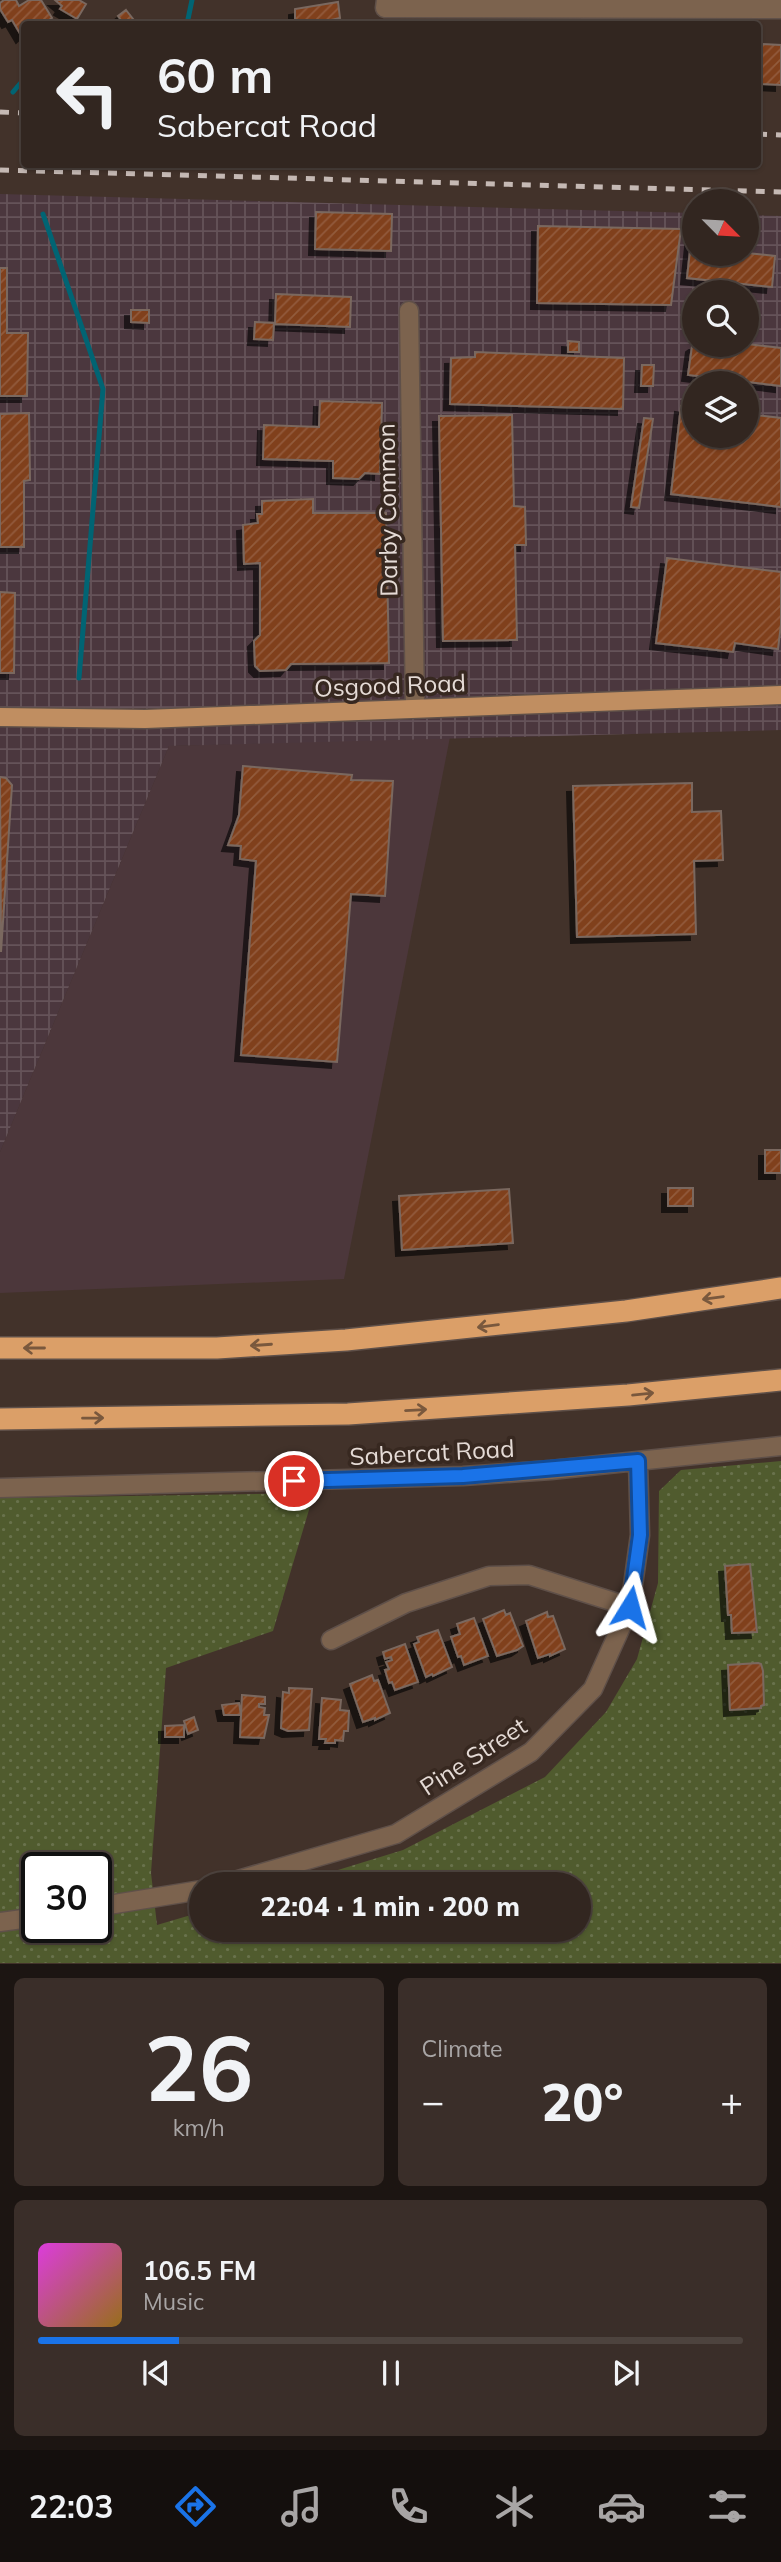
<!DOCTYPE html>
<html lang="en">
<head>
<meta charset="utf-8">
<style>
  :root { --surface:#322620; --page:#3a2e29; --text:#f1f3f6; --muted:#a8a5a5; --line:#4d433e; --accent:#1a73e8 }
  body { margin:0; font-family:Mulish,sans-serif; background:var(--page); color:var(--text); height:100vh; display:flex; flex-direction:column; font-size:26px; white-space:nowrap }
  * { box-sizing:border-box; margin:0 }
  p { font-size:23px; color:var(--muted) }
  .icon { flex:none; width:38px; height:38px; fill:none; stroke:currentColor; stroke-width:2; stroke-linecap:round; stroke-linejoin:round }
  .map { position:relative; height:1964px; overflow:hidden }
  .side { display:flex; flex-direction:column; gap:14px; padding:14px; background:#1c1512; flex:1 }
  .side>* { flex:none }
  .guide { position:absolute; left:21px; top:21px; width:740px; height:147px; border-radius:7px; box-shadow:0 2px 5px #0004,0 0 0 2px var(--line); background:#322620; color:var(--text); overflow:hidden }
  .needle { width:46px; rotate:114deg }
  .tools { position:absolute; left:682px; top:189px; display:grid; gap:14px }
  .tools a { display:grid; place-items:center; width:77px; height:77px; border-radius:50%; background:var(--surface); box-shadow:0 2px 5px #0004,0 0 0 2px var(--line); font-size:35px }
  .speed { position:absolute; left:21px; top:1852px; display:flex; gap:14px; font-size:35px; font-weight:700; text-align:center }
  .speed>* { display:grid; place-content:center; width:91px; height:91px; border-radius:50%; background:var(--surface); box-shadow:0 2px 5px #0004,0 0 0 2px var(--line); line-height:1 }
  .speed .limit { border:4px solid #111; border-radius:10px; background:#fff; color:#111 }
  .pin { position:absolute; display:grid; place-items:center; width:60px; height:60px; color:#fff; margin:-30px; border:4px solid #fff; border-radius:50%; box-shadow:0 2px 7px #0007 }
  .me { position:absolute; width:77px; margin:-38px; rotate:8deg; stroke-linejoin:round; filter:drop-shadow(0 0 5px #0008) }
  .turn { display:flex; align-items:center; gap:24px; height:147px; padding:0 21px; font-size:32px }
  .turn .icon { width:91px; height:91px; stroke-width:2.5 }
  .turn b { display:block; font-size:49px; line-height:60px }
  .big { font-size:52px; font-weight:800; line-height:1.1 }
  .side .widget { flex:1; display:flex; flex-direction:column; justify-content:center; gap:10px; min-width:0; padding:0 24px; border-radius:10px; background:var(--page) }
  .side .dial { align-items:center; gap:0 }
  .dial b { font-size:91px; line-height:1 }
  .song { display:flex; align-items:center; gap:21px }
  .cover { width:84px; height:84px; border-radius:10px; background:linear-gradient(135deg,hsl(300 70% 55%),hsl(40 70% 35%)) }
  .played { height:7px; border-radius:4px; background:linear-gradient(90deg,var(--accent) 20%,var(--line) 20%) }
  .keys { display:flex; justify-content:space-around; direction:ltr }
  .heat { display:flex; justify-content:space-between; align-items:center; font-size:38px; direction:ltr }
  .side .tiles { flex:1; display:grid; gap:14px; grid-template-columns:1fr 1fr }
  .widget:last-child { grid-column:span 2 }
  .trip { position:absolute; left:189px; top:1872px; width:402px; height:70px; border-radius:35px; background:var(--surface); box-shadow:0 2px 5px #0004,0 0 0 2px var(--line); font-weight:800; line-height:70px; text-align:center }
  .tab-bar { display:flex; height:112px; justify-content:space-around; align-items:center; background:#140f0d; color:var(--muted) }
  .tab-bar .icon { width:49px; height:49px }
  .tab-bar .selected { color:var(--accent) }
  .tab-bar b { font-size:32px; color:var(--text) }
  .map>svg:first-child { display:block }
  .commercial { fill:#4c373b }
  .industrial { fill:url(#industrial-grid); fill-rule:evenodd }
  .grass { fill:url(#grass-dots); fill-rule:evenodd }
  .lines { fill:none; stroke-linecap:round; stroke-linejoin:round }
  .stream { stroke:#016473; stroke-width:5 }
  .building { fill:url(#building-hatch); stroke:#7a685f; stroke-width:2; filter:url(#shadow) }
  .minor-casing { stroke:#5f5049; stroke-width:21 }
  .major-casing { stroke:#5f5049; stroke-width:21 }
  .highway-casing { stroke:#5f5049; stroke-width:24 }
  .minor { stroke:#7c634e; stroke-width:18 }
  .major { stroke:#c08e61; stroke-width:18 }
  .highway { stroke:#db9f68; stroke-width:21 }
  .rail { stroke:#c5b9b4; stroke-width:5; stroke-dasharray:9 9; stroke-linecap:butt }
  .oneway { stroke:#79583d }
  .route-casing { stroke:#114b97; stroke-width:18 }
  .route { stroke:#1a73e8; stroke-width:12 }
  .labels { text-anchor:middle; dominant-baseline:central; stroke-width:7; stroke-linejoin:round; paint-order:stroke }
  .street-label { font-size:24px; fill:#e5dbd6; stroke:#372820 }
</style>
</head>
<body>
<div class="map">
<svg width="781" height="1964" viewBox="0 0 781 1964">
  <defs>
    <pattern id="industrial-grid" width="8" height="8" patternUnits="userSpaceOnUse" patternTransform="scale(1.75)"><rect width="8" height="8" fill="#4b373e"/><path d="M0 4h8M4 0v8" fill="none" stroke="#655359"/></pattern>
    <pattern id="grass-dots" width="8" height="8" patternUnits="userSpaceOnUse" patternTransform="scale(1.75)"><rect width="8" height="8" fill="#505b2e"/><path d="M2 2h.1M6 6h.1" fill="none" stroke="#69724c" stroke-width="1.8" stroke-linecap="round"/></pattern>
    <pattern id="building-hatch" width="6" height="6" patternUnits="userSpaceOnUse" patternTransform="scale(1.75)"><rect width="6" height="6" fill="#80401c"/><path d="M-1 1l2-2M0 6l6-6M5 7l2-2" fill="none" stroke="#925b3c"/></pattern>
    <filter id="shadow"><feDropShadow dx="-6" dy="6" stdDeviation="0" flood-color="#0009"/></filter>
  </defs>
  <rect width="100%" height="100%" fill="#42322a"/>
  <path class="commercial" d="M450,737l-106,542 -344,14v-141l169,-406z"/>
  <path class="industrial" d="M0,194l695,19v41h52v-39l34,1v514l-612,16 -169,406zM695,292h52v53h-52zM695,383h52v53h-52z"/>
  <path class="grass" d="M781,1461v502h-781v-465l314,-5 -41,138 -107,37 -15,205 6,52 44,-13v18h378v-45h-290l114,-35 142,-73 61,-65 31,-53 21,-76 1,-92 22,-21zM37,1867h59v60h-59z"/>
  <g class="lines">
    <path class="stream" d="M187,24l5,-24
      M13,92l11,-13
      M43,214l60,175 -24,289"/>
  </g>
  <path class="building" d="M4,0h12l3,6 10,-6h12l11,18 -9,6h-19v11l-2,2 -10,-17 -4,2 -8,-13v-6z
    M55,0h24l7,4 -9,15 -17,-10 2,-3z
    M338,2l2,16 -9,2 1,4h-28v-4l-9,1v-12z
    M126,10l7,9 -9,5 -6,-8z
    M762,44l19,1v40l-20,-1z
    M316,212l76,2 -1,37 -76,-2z
    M693,223h2v31l52,-1 28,3 -3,31 -85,-9z
    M538,226l143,3 -10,76 -134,-2z
    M0,268h7v65h21l-1,63h-27z
    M276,294l75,3 -1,30 -75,-3z
    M131,310h18v13l-18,-1z
    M255,322l19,1 -1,17 -19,-1z
    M568,341l11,1v10h-11z
    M695,344h52l34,4v38l-93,-11 4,-29z
    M475,352l149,6 -1,51 -173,-5 1,-46 24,-1z
    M642,365h12l-1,21h-12z
    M320,401l62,2 -2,71 -15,-1 -6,6 -26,-1v-17l-70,-2 1,-34 55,2z
    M681,406l14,2v28h52v-22l34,4v89l-110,-13z
    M29,413l1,67 -6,1v66h-24v-133z
    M512,415l2,91 11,1 1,38h-11l2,95 -74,1 -4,-225z
    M644,418l9,1 -14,89 -8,-1z
    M313,499v14h73l3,150 -98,1 -5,6 -26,1 -5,-5 -1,-25 6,-6v-72l-16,1 -1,-39 15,-2 -1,-9h5v-13z
    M667,558l114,14v52l-3,25 -43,-6 -2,9 -77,-9z
    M0,592l15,1 -1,80h-14z
    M243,766l109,9 -1,5 42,1 -8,115 -34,-2 -14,168 -96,-7 15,-194 -16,-2 1,-13 -13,-1 11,-30z
    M0,777l6,1 6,7 -11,167z
    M692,783v29l29,-1 2,49 -29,1 2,73 -119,3 -4,-151z
    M765,1150h16v23h-16z
    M668,1188h25v18h-25z
    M509,1189l4,54 -111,7 -3,-54z
    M750,1564l7,68 -25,1 -1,-18h-3l-3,-49z
    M504,1610l2,5 4,-2 13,33 -6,4 -20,6 -14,-37z
    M547,1612l1,5 5,-1 12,33 -15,7v-2l-12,4 -12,-37z
    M474,1618l14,38 -24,9 -3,-9 -3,1 -7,-20 9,-3 -3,-10z
    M438,1630l14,37 -19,9 -1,-2 -6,3 -12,-33 5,-2 -2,-5z
    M405,1644l13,38 -23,8 -3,-8 -3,1 -4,-13 4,-1 -3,-7 6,-2 -1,-3 -6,2 -2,-7z
    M758,1663l3,1 2,7 1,34 -3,1v2l-31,2 -2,-45z
    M372,1675l2,6 4,-1 12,33 -15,7v-2l-12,4 -13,-38z
    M289,1688l23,1 -3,41 -21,1 -7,-3 2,-36 6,1z
    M242,1695l23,2v7h-6v3l6,1 -1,7h5l-5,23 -24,-1z
    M322,1698l19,2 -1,10 9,1 -1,20h-4l-1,10 -8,-1v3h-10l1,-4h-7z
    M239,1703l2,12h-17l-2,-10z
    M194,1717l4,13 -10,4 -4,-13z
    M184,1725v12h-19v-11z"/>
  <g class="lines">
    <defs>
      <path id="minor" d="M386,0l-1,8 396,1
        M409,311l6,397
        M0,1488l463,-12 88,-6 230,-24
        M331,1640l75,-37 83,-27 40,-1 101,32
        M221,1885l175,-51 135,-82 62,-63 37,-82 10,-72 -2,-74
        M96,1907l105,-17
        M0,1922l37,-5"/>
      <path id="major" d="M0,717l145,2 636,-24"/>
      <path id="highway" d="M0,1348h217l129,-8 280,-29 155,-23
        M0,1419l348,-5 280,-19 153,-15"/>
    </defs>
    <use href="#minor" class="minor-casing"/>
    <use href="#major" class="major-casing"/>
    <use href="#highway" class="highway-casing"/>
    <use href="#minor" class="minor"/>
    <use href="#major" class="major"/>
    <use href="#highway" class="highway"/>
    <path class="rail" d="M0,112l24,1
      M758,134l23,1
      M0,170l781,22"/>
  </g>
  <defs><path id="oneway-shaft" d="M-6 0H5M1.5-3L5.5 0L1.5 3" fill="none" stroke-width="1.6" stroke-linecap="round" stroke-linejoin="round" transform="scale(1.75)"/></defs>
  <g class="oneway">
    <use href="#oneway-shaft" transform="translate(713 1298) rotate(172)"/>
    <use href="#oneway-shaft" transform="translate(488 1326) rotate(173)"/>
    <use href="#oneway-shaft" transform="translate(261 1345) rotate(176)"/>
    <use href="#oneway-shaft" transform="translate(34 1348) rotate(-180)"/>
    <use href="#oneway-shaft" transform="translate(643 1394) rotate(-6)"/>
    <use href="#oneway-shaft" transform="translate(416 1410) rotate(-3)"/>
    <use href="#oneway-shaft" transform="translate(93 1418) rotate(-1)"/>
  </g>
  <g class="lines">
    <defs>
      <path id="route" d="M294,1481l169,-5 175,-15 2,74 -10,72"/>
    </defs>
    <use href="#route" class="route-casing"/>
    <use href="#route" class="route"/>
  </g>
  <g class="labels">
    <g class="street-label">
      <text transform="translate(387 510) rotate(-91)">Darby Common</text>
      <text transform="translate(390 685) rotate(-2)">Osgood Road</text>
      <text transform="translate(432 1452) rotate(-3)">Sabercat Road</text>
      <text transform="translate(473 1756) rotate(-33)">Pine Street</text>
    </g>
  </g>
</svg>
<div class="tools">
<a><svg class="needle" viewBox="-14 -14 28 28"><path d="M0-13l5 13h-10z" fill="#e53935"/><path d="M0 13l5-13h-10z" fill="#a8a5a5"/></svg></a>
<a><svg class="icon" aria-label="search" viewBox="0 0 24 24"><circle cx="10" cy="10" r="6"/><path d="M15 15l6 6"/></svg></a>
<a><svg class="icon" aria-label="layers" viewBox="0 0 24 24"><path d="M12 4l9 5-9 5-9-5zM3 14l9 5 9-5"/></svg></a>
</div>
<div class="speed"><div class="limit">30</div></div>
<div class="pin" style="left:294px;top:1481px;background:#d93025"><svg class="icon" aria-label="arrive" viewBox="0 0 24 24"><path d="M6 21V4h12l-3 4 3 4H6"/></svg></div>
<svg class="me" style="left:630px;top:1607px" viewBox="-20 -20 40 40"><path d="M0-17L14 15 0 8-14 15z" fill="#1a73e8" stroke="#fff" stroke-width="4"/></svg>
<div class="trip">22:04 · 1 min · 200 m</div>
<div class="guide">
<div class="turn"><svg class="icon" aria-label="left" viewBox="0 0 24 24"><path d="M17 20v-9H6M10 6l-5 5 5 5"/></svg><div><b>60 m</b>Sabercat Road</div></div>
</div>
</div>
<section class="side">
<div class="tiles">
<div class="widget dial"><b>26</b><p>km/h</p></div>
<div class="widget"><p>Climate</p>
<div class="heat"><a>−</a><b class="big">20°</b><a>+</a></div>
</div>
<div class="widget">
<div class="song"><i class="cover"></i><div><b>106.5 FM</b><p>Music</p></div></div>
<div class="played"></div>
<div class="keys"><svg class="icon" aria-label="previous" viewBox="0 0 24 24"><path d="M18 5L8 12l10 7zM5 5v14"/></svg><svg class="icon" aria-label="pause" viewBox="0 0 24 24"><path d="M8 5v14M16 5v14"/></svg><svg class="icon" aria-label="next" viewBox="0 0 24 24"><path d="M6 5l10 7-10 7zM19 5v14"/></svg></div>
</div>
</div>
</section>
<nav class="tab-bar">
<b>22:03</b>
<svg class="icon selected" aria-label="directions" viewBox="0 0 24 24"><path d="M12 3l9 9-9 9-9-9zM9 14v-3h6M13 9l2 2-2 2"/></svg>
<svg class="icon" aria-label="music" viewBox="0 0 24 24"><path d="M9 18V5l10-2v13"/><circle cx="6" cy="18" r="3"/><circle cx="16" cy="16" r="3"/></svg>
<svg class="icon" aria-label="phone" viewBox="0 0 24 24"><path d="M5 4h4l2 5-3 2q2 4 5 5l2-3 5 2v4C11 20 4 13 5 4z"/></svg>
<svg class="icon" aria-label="climate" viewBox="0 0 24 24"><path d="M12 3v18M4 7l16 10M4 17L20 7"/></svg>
<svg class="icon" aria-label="car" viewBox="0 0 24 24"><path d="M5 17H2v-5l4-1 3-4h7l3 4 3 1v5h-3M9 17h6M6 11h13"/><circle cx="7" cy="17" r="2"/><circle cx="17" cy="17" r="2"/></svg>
<svg class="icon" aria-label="filters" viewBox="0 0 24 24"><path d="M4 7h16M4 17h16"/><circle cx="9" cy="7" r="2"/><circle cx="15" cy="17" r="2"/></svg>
</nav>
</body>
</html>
